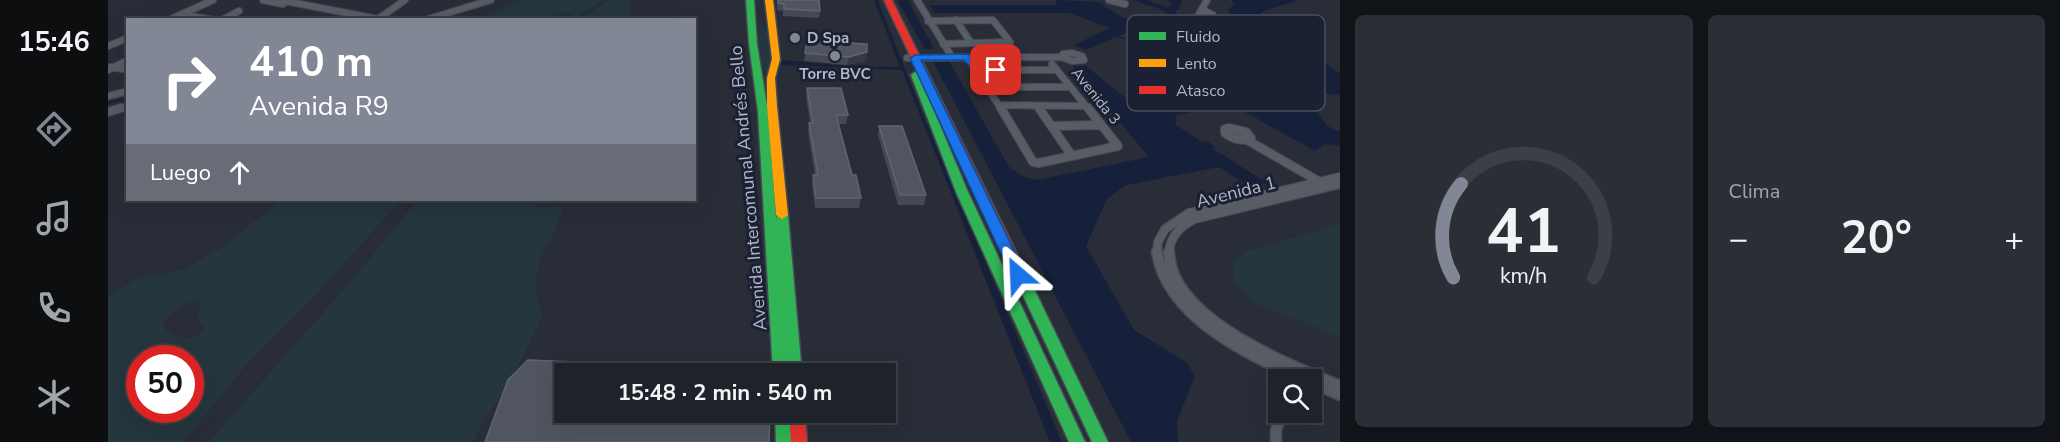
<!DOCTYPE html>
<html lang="es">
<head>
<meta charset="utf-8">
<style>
  :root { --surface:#1e2229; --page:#2b2f35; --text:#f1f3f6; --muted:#a1a4a8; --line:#3c3f46; --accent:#818795 }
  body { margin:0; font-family:"Nunito Sans",sans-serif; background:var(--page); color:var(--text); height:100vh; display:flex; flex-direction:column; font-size:22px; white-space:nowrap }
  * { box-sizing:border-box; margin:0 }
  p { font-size:20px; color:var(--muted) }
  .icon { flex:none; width:33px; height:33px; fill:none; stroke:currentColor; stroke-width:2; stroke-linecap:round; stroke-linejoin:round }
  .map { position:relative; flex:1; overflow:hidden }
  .details { display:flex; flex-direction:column; gap:15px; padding:15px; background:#101317; width:720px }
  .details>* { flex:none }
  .banner { position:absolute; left:18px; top:18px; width:570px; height:183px; border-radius:0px; box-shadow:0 6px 24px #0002,0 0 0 2px var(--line); background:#818795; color:#fff; overflow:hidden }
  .controls { position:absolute; left:1160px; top:369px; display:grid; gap:12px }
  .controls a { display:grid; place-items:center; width:54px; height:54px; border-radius:0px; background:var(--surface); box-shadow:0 6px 24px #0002,0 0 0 2px var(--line); font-size:30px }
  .speed { position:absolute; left:18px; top:345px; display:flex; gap:12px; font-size:30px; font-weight:700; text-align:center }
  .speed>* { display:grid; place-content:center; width:78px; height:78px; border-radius:50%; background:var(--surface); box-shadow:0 6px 24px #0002,0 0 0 2px var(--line); line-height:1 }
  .speed .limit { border:9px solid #d22; background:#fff; color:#111 }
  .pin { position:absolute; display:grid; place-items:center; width:51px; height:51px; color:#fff; margin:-26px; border-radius:12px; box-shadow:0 3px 9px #0006 }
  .me { position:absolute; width:66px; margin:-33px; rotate:334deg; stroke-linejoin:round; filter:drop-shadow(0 0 4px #0008) }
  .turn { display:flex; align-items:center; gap:21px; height:126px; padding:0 24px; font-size:27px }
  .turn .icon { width:78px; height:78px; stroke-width:2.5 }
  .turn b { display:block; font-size:42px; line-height:51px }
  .then { display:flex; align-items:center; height:57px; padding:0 24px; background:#0003; gap:12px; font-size:22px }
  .big { font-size:45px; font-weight:700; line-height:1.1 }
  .details .tile { flex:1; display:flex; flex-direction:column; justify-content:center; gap:9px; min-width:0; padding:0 21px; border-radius:9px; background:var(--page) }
  .details .dial { align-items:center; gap:0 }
  .dial svg { height:156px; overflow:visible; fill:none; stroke:var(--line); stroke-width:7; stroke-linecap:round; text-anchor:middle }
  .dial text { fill:var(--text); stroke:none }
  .heat { display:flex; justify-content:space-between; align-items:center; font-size:33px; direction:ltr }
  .details .tiles { flex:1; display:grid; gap:15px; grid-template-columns:repeat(2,1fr) }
  .trip { position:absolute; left:446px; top:363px; width:342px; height:60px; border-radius:0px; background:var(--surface); box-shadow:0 6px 24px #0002,0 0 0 2px var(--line); font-weight:700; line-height:60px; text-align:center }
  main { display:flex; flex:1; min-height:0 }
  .tabs { display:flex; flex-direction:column; width:108px; justify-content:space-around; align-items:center; background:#0c0e10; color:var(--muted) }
  .tabs .icon { width:42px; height:42px }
  .tabs .current { color:var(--accent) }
  .tabs b { font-size:27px; color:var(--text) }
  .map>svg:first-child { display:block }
  .green { fill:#25363d; fill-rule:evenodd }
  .water { fill:#17203b }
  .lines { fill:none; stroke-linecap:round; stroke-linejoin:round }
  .stream { stroke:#17203b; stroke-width:1.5 }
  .street-far2-casing { stroke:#454a54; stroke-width:8 }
  .street-far1-casing { stroke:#454a54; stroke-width:10 }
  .street-casing { stroke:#454a54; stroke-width:13 }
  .fast-casing { stroke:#454a54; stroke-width:3 }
  .slow-casing { stroke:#454a54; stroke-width:3 }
  .jam-casing { stroke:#454a54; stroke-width:3 }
  .street-far2 { stroke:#585c65; stroke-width:6 }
  .street-far1 { stroke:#585c65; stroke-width:8 }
  .street { stroke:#585c65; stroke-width:10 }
  .fast { fill:#30b455; fill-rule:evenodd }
  .slow { fill:#ff9f0a; fill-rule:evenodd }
  .jam { fill:#e5322d; fill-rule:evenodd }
  .wall { fill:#454954 }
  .shaded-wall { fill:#353943 }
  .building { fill:#515560; stroke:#606470; stroke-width:1.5 }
  .route { fill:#1a73e8; stroke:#114b97; stroke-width:1.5 }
  .poi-dot { fill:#818795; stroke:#1b2132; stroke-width:2 }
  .labels { text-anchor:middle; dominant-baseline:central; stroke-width:6; stroke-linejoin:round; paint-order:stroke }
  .far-poi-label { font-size:15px; font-weight:bold; fill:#b1b7c8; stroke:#1b2132; text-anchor:start }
  .far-street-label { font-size:15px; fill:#b1b7c8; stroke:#1b2132 }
  .street-label { font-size:18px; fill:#b1b7c8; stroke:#1b2132 }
  .key { fill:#1b2132; stroke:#484e5f; stroke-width:1.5 }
  .key-label { font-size:16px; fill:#b1b7c8 }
</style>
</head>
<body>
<main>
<nav class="tabs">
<b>15:46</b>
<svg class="icon current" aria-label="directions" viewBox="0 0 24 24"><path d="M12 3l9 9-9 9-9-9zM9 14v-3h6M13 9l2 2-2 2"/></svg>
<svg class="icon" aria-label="music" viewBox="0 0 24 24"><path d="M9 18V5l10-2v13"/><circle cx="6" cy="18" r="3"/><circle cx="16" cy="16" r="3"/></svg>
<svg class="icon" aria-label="phone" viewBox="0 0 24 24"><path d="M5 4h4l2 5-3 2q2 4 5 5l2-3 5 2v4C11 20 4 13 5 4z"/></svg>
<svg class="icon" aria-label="climate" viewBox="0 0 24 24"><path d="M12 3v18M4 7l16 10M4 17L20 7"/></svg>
</nav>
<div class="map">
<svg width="1232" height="442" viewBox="0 0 1232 442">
  <rect width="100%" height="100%" fill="#282d37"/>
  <path class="green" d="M417,0h78l-27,17 -10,-5 -19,7h-72z
    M503,0h20l-2,15 -4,4h-45z
    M651,25l7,1 6,28 -6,21 -8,-22z
    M166,200h127l-102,113 -47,45 -69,84h-75v-144l22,-15 20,-9 13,1 23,-7 35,-20 53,-42zM89,300l5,2 -4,16 7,12c-13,12 -28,9 -41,-2l-1,-5c9,-11 20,-21 34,-23zM32,358h50v52h-50z
    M309,200h117v5l4,3 25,-3v3l-8,24 -13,23 -6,22v17l6,18 -1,7 -38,77 -19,22 -10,24h-265l155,-176z
    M1232,224v113l-83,-33 -22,-20 -3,-20 15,-13z"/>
  <path class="water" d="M766,0h3l2,3 45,114 138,325h-12l-148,-372 -120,-5v-5l65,6 53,1z
    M789,0h11l26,49h-9z
    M949,0l41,2 26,16 13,4 25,3 11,-5 -5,-6 -8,-5 -28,-9h15l19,7 6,-1 -5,-6h15l-3,10h-4c6,18 46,23 61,14l2,-3 -8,-8 -2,-4 6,-4 -2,-5h67l-33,10 -5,3 1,2 78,59v21l-20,-2 -12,4 19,29 13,6v14l-15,-2 -10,7 -70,-39 -28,-5 -41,8v10l26,17 5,-1 8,6 -3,1 55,35 -19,3 -29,-19 -93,18 -19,14 -21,47 48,84 52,32 9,14 -18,45 1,21h-47l-198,-381h16l60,106 15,10 13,3 112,-23 -76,-91h13l47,38 97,-19 -27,-22 -78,-30 -6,3 6,2 -2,1 -7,-2 -30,13 -12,-5 36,-17 -41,-15h-135l-4,-8h125z"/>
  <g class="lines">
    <path class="stream" d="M0,103l20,-5"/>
    <defs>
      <path id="street-far2" d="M155,0l20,4
        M172,0l103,20
        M809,0l35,57
        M1001,0l16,4
        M1095,10l10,5 2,4 -17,-3 9,-16
        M75,15l32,5
        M270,19l27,-19
        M61,20l44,-20
        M114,20l17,-9
        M317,20l66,-20
        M848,20l15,23
        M820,21l65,-1 17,22 -67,2
        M0,46l20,-8
        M964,53l10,3 2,4 -12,1 -10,-4 1,-3z
        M859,57l35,53
        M799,58l155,-1
        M944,64l37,46
        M3,67l17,3
        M0,70l20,-10
        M868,70h81
        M880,87h82
        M0,96l20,-5
        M891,105l87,1
        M930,106l2,4
        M8,110l12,-4"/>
      <path id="street-far1" d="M893,108l32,54 6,1 79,-17 -30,-38
        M931,108l33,48
        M0,112l13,-4
        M945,126l48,-1
        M1121,128l17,4 5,6c-10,4 -18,1 -26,-5v-4z
        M1139,140l73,42
        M1049,253l1,-11 7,-13 24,-16 151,-36
        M1061,253c1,-17 11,-27 26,-34l145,-35"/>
      <path id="street" d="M1049,252c10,66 94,104 148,128
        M1061,252c1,67 119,112 171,134
        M1203,382l29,13
        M1168,442v-12l6,-18"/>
      <path id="fast" d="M638,0h8l3,44 11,68 8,107 2,-7h8l2,3 14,159h-29l-15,-262 -9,-68z
        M807,72l4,3 49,117 117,250h-16l-113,-250 -45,-117z
        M910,265l5,2 2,3 83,172h-16l-81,-172 2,-3z
        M667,412h16l1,30h-16z"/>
      <path id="slow" d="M657,0h8l7,59 -5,19 2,28 11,109 -6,4 -6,-4 -9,-109v-28l5,-19z"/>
      <path id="jam" d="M776,0h8l133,270 -2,3h-10l-2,-3z
        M681,412h16l2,30h-16z"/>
    </defs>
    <use href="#street-far2" class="street-far2-casing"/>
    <use href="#street-far1" class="street-far1-casing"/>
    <use href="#street" class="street-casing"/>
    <use href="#fast" class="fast-casing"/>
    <use href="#slow" class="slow-casing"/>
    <use href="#jam" class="jam-casing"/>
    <use href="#street-far2" class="street-far2"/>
    <use href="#street-far1" class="street-far1"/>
    <use href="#street" class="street"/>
    <use href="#fast" class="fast"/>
    <use href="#slow" class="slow"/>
    <use href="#jam" class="jam"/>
  </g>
  <path class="wall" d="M669,0l43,11 -1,7 -36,-2v-5l-6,-1z
    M699,41l60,11 -1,9 -19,4 -43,-4z
    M699,88l41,27 -2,9h-8l14,51 9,23 -2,10h-44l-3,-24 1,-9h2l-7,-43 1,-9h1l-4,-26z
    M771,126l47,69 -2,10h-26l-20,-70z"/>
  <path class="shaded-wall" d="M759,52l-1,9 -19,4 2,-8z"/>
  <path class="building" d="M670,0h41l1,11 -36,-2v-5l-6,-1z
    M699,41l60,3v8l-18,5 -44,-4z
    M699,88h34l7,27h-12l16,60h4l5,23h-45l-3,-23h5l-9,-52h4z
    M771,126h23l24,69h-26z
    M420,360l120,5 -2,9h-82v38h206l-1,30h-284l23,-62z"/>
  <path class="route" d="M859,54l3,1 9,11 17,1 5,3c-14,9 -28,2 -37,-10h-43l105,215 -8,5 -7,-5 -101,-217 5,-3z"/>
  <g class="poi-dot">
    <circle cx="687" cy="38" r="6"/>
    <circle cx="727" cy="56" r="6"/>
  </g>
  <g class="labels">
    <g class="far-poi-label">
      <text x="699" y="38">D Spa</text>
      <text x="727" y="74" text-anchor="middle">Torre BVC</text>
    </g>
    <g class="far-street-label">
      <text transform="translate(988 96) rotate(51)">Avenida 3</text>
    </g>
    <g class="street-label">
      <text transform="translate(640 188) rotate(-95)">Avenida Intercomunal Andrés Bello</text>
      <text transform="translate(1128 192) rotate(-14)">Avenida 1</text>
    </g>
  </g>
  <rect x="1019" y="15" width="198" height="96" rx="9" class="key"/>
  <rect x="1031" y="32" width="27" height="8" fill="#30b455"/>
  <rect x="1031" y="59" width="27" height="8" fill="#ff9f0a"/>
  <rect x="1031" y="86" width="27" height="8" fill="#e5322d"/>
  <g class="key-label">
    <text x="1068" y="42">Fluido</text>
    <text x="1068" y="69">Lento</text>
    <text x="1068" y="96">Atasco</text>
  </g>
</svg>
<div class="controls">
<a><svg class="icon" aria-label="search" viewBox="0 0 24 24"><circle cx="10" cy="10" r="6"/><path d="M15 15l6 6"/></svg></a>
</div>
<div class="speed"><div class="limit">50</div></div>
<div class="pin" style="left:888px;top:70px;background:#d93025"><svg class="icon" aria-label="arrive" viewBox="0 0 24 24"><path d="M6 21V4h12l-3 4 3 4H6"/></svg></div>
<svg class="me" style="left:910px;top:275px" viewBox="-20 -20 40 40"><path d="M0-17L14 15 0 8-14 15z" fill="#1a73e8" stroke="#fff" stroke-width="4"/></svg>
<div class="trip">15:48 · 2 min · 540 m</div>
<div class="banner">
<div class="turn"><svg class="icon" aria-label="right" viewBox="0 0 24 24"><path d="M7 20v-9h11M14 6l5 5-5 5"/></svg><div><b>410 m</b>Avenida R9</div></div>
<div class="then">Luego<svg class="icon" aria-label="ahead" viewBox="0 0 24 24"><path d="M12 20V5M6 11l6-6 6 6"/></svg></div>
</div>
</div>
<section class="details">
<div class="tiles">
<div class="tile dial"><svg viewBox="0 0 100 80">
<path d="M14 69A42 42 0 1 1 86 69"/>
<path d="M14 69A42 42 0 0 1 18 21" stroke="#818795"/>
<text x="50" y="56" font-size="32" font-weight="700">41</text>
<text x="50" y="72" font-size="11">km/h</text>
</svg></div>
<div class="tile"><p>Clima</p>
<div class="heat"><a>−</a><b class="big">20°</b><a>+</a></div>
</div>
</div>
</section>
</main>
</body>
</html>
